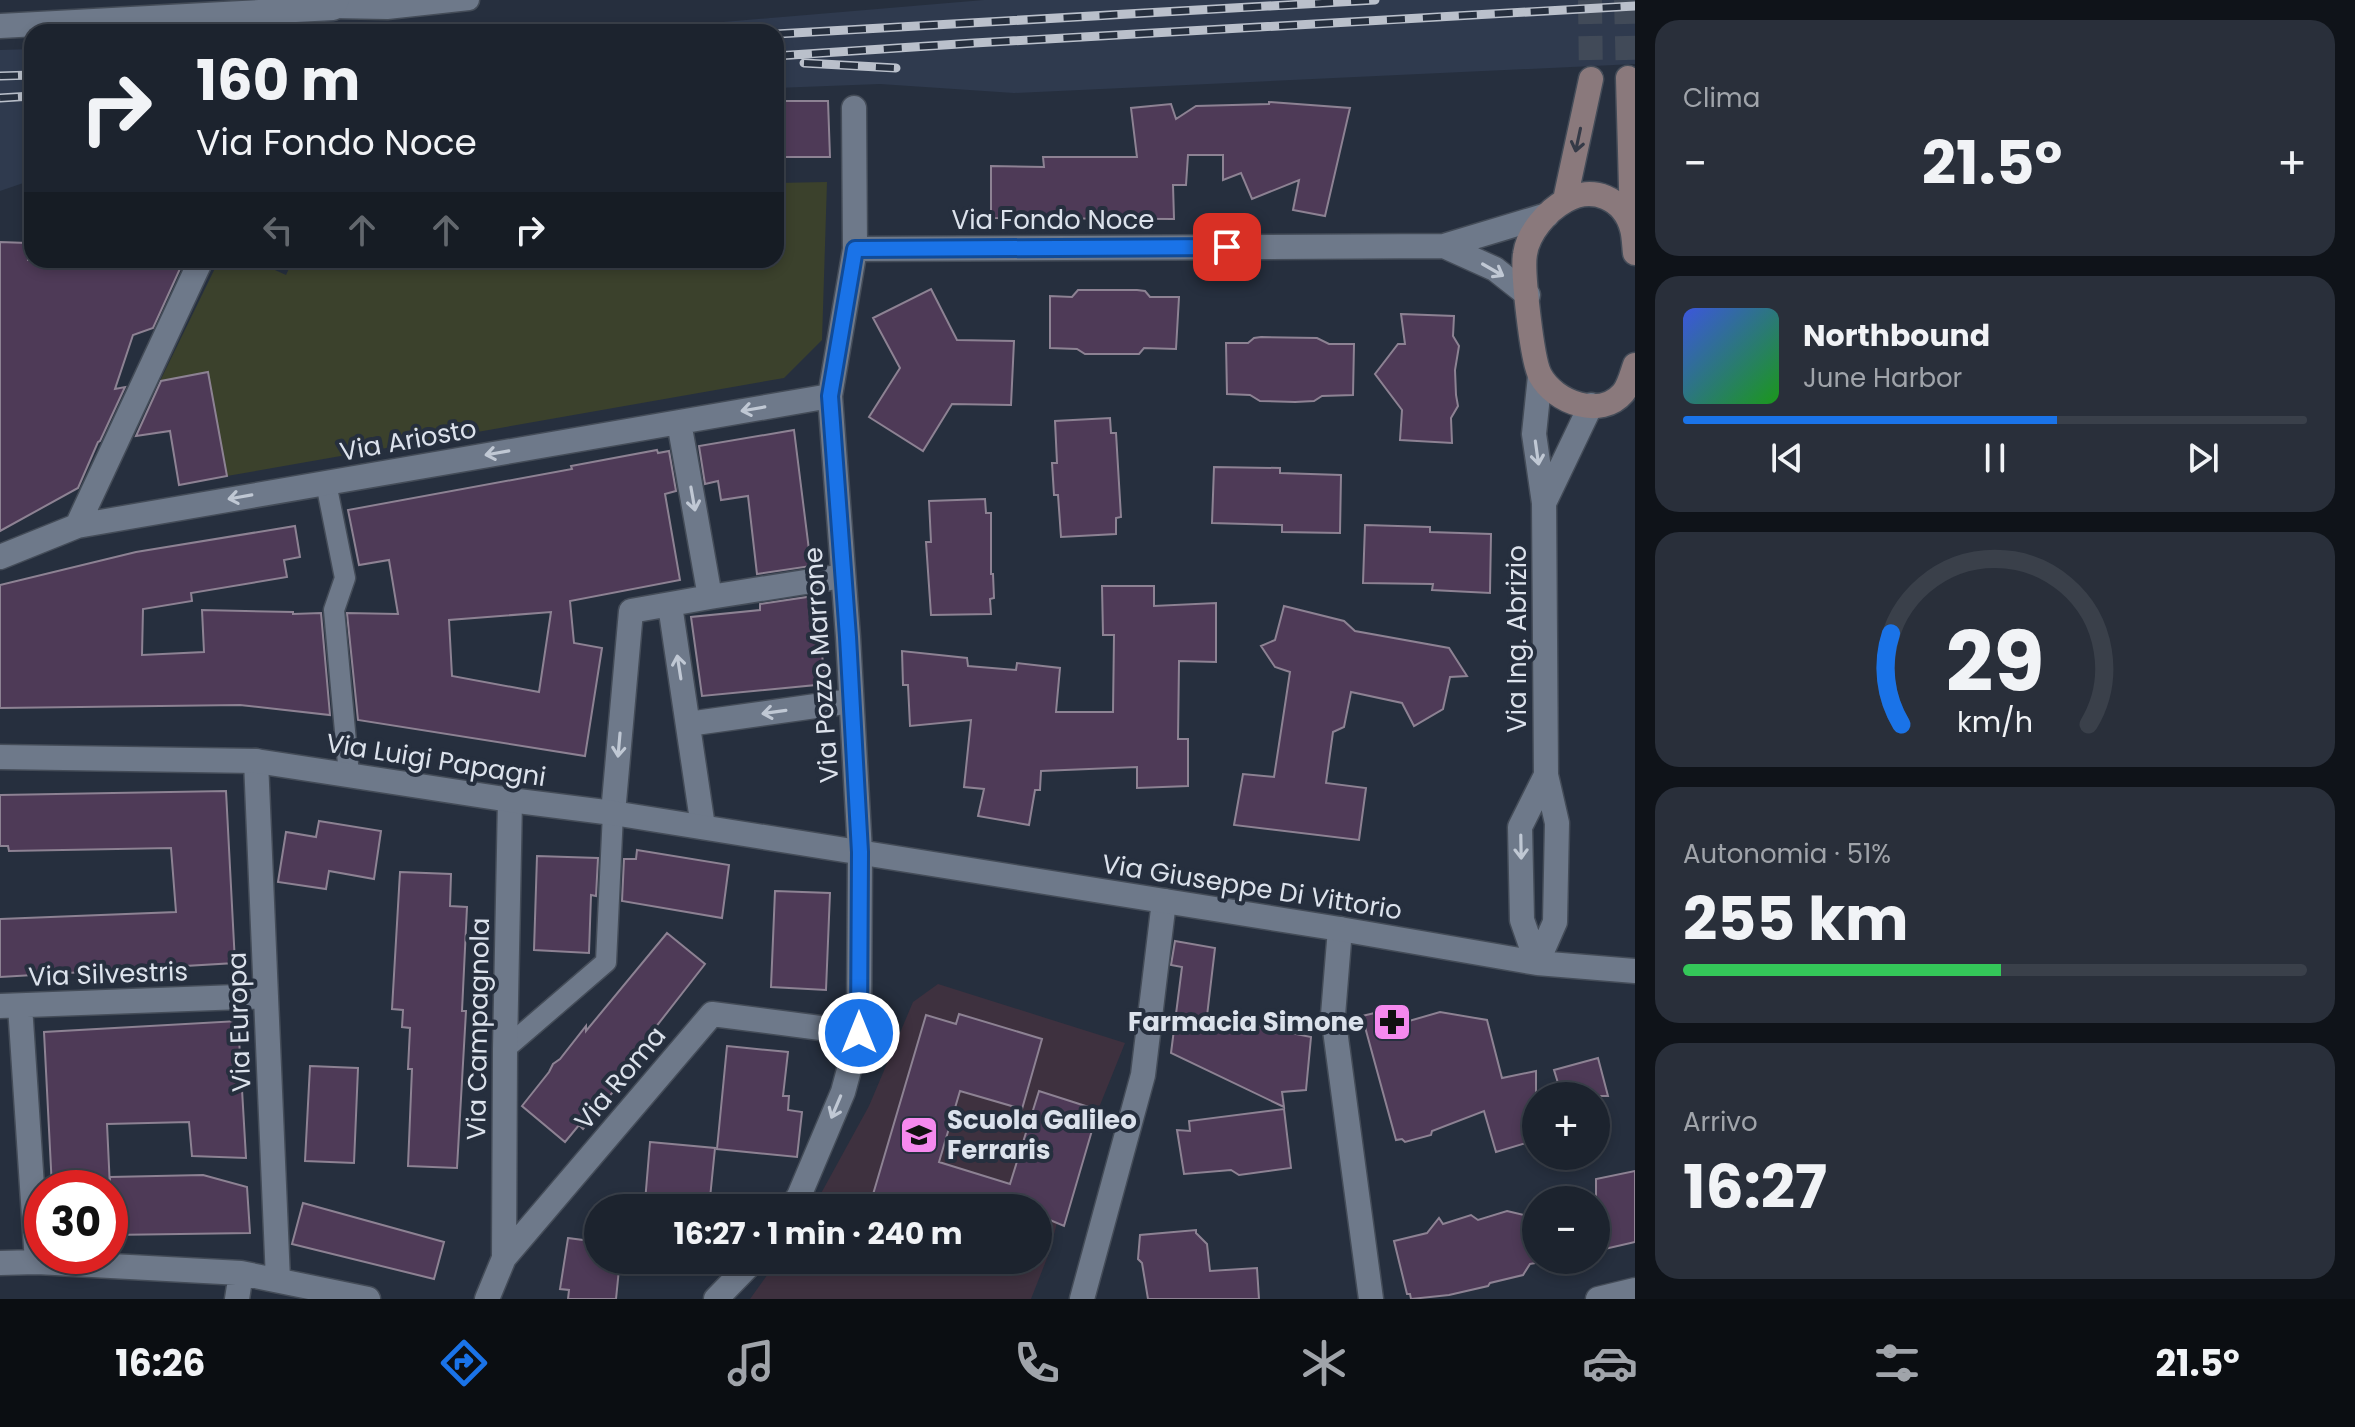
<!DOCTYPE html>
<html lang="it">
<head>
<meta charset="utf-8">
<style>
  :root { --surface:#1c232e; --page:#292f3a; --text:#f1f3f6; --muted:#a0a4aa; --line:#3a404a; --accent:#1a73e8 }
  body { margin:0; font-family:Poppins,sans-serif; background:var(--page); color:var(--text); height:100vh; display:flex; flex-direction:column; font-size:30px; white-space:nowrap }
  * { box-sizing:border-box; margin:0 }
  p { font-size:26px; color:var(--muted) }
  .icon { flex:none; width:44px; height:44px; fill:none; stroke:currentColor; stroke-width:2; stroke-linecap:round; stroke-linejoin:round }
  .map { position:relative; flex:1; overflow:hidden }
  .details { display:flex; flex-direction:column; gap:20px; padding:20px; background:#0f1319; width:720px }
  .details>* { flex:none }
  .top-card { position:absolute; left:24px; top:24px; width:760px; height:244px; border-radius:24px; box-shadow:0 4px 12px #0003,0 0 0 2px var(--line); background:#1c232e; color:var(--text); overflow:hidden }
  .tools { position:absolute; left:1522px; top:1082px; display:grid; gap:16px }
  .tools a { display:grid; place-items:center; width:88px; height:88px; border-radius:50%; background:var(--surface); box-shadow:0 4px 12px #0003,0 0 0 2px var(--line); font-size:40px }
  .speed { position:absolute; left:24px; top:1170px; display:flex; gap:16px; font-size:40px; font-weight:700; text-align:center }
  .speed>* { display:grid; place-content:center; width:104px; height:104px; border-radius:50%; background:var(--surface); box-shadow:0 4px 12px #0003,0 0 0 2px var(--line); line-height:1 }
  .speed .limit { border:12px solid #d22; background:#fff; color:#111 }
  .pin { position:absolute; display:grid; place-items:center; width:68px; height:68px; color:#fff; margin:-34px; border-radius:16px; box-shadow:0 4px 12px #0006 }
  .me { position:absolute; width:88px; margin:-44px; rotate:0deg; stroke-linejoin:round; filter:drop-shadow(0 0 6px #0008) }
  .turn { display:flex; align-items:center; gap:28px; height:168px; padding:0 40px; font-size:36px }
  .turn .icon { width:104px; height:104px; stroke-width:2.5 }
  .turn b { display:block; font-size:56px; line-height:68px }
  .lanes { display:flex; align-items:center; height:76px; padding:0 40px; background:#0003; justify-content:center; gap:40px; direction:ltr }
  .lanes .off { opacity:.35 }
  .big { font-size:60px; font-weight:700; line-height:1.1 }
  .details .tile { flex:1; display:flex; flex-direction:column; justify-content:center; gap:12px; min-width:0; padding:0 28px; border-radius:24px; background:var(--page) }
  .details .dial { align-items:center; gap:0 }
  .dial svg { height:208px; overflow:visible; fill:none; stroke:var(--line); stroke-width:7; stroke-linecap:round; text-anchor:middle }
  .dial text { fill:var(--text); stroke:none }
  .song { display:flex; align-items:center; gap:24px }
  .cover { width:96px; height:96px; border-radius:12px; background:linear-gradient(135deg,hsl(230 70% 55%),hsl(120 70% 35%)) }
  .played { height:8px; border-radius:4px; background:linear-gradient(90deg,var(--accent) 60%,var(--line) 60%) }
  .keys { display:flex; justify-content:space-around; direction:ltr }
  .heat { display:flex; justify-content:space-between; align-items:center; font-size:44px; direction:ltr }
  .charge { height:12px; border-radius:6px; background:linear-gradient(90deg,#34c759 51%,var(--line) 0) }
  .trip { position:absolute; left:584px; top:1194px; width:468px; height:80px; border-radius:40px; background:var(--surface); box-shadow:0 4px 12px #0003,0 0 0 2px var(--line); font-weight:700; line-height:80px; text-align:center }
  .tabs { display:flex; height:128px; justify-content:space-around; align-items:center; background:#0b0e12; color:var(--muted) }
  .tabs .icon { width:56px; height:56px }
  .tabs .active { color:var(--accent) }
  .tabs b { font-size:36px; color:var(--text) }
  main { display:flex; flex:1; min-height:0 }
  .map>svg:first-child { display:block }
  .commercial { fill:#3e313f }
  .built { fill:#2f3a4e }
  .green { fill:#3b412c }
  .building { fill:#4e3a57; stroke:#8d8293; stroke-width:2; fill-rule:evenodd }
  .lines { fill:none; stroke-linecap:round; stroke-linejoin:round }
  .secondary-tunnel { stroke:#414a58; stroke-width:24; stroke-dasharray:24 12; stroke-linecap:butt }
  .service-casing { stroke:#444c58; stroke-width:23 }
  .minor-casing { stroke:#444c58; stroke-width:27 }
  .tertiary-casing { stroke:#444c58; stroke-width:27 }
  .secondary-casing { stroke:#444c58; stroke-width:27 }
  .service { stroke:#6e798a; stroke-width:20 }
  .minor { stroke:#6e798a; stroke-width:24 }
  .tertiary { stroke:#6e798a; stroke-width:24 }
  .secondary { stroke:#8a797c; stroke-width:24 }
  .rail-casing { stroke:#bac0cb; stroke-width:9 }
  .rail { stroke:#262f3e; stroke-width:6; stroke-dasharray:18; stroke-linecap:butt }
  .oneway { stroke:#353a47 }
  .oneway2 { stroke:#c0c8d4 }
  .route-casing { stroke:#114b97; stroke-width:20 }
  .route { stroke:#1a73e8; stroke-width:14 }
  .labels { text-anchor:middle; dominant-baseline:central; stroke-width:8; stroke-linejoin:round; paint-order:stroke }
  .street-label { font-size:26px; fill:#dce2ec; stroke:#262f3e }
  .poi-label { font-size:26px; font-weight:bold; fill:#dce2ec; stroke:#262f3e; text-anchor:end }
</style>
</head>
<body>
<main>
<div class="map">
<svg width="1635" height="1299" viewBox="0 0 1635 1299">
  <rect width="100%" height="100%" fill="#262f3e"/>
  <path class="commercial" d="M938,984l187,59 -27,67 -34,116 -7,-3 -8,30 -18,46h-281l28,-39h260v-52h-225l56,-102 44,-104z"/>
  <path class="built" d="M984,0h651v64l-621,29 -134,-9 -104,4v-56h-281l193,-7z
    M32,49v131l-32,11v-141z"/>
  <path class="green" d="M827,182l-5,158 -38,38 -557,98 -19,-104 -48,9 59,-121h34l33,15 7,-15h483v-77z"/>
  <path class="building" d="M780,101h48l2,56h-51z
    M1269,102l81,6 -25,108 -32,-6 6,-30 -47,19 -11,-26 -18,7v-25h-35l-2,30h-13l1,34 -183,-1v-52l53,1 -1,-10h94l-6,-49 40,-4 5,15 20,-13 73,-2z
    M0,242l27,1 1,17h156l-31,68 -20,7 -18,54 10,-2 -25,54 -2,1 -20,46 -78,43z
    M931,289l26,51 57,1 -3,64 -59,-1 -29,47 -54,-34 31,-49 -27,-50z
    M1078,290h59l8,1 5,6h29l-3,52 -32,-1 -5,6h-54l-8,-5 -27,-1v-52l22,1z
    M1401,314l53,2 -1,20 6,10 -4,24 1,25 2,11 -7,12 1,25 -52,-3 2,-30 -27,-36 23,-30h7z
    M1261,337l56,1 12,6h25l-1,51 -31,1 -8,5 -19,1 -35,-1 -10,-6 -23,-1 -1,-51h22l6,-5z
    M208,372l19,104 -48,9 -9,-54 -34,5 25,-55z
    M1110,418l1,15h5l5,84 -5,1v16l-55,3 -3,-42h-4l-2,-32h5l-2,-42z
    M794,430l17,136 -54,8 -9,-78 -27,4 -3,-19 -13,3 -6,-38z
    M657,450l1,3 11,-2 7,40 -11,3 15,86 -110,21 4,42 28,5 -17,108 -227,-36 -11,-107 51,1 -9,-54 -30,5 -11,-55 224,-41 -1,-3zM551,612l-12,80 -87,-16 -3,-56z
    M1214,467l66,1v5l61,2 -1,58 -58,-1v-7l-70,-2z
    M985,499l1,14h5v61h2l1,24 -4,1 1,15 -60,1 -5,-73h5l-2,-41z
    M1365,525l65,2v5l61,2 -1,59 -58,-3 1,-6 -70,-1z
    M295,526l5,31 -16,3 3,17 -96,16 1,8 -49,8 -1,46 62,-3 -2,-42 91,2v2l28,-1 9,102 -90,-10 -240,3v-123l136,-33z
    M1102,586h52v20l62,-3v59l-37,-1 -1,78h10v47l-51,2v-21l-96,4 -1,19h-5l-6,35 -51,-9 6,-27 -20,-2 7,-67 -61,6 -2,-41h-5l-1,-34 65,7 1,8 48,4 1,-7 43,5 -4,44h57l1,-77h-11z
    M814,596l12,88 -124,12 -11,-79 69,-7v-6z
    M1284,606l60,15 11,10 94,17 18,28 -17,1 -7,32 -29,17 -12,-23 -51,-11 -7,35 -11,5 -7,51 40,5 -7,52 -125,-15 9,-51 31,3 16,-105 -15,-5 -14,-21 14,-6z
    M226,791l9,172 -235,14v-58l176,-7 -5,-64 -162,3 -1,-5h-8v-51z
    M319,821l62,10 -7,48 -45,-8 -3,18 -48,-7 8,-50 30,5z
    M637,850l92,15 -7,53 -100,-17 2,-42h12z
    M537,856l61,2 -2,38 -5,-1 -2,58 -55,-3z
    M400,872l51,2 -1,32 17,1 -5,104h4l-9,157 -49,-2 4,-97h-4l2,-41 -8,-1 1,-17 -11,-1z
    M775,891l55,2 -4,97 -55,-3z
    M667,933l38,31 -89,114 5,4 -38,47 -4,-4 -14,17 -43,-36 27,-34 4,-8 7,-5 26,-33v5z
    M1175,941l40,7 -8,68 104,21 -5,53 -24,2 2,15 -113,-54 11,-86 -11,-2z
    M1404,1006l5,15 31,-9 47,8 15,58 34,-7v69l-40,12 -12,-41 -52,20 -1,4 -26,7 -3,-3 -6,1 -34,-124z
    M959,1014l83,25 -20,70 -62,-18 -21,71 71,22 29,-93 59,19 -34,116 -26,-11v-7h-169l57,-193 30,9z
    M238,1021l8,137 -54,-2 -3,-34 -82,2 3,64h-58l-8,-156z
    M727,1046l61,6 -5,44h6l-1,14 14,2 -5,45 -80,-8z
    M1598,1058l10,38h-46l-8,-26z
    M310,1066l48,2 -4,95 -49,-2z
    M1284,1109l7,59 -52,7 -8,-5 -47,4 -7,-44 13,1 -1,-10z
    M650,1142l65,6 -6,60h-45v-4l-19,-2z
    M1635,1171v71l-39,9v-72z
    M203,1175l44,12 3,46 -140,2v-58z
    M303,1203l141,39 -10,37 -142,-35z
    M1507,1211l29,7v45l-6,1 -7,11 -33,8 -2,3 -39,9 -38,4 -1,-5h-3l-13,-53 33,-8 12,-15 4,6 28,-9 7,5z
    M1196,1230v3l11,11 3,27 47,-3 2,31h-111l-6,-36 -4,-4 2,-24z
    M568,1238l30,4v18h18l-1,9h4l-3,30h-48l1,-9 -9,-1z"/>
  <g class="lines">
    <path class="secondary-tunnel" d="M1590,0l1,79
      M1626,0l2,78"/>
    <defs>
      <path id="service" d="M333,8l54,1 82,-9
        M326,483l19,95 -11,32 15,165
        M505,1049l101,-87 7,-149"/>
      <path id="minor" d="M0,26l333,-18 4,-8
        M855,249l589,-3
        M1528,295l-33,-26 -51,-23 103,-31
        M679,422l31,175 133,-21
        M77,526l124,-266
        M0,557l77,-31 753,-130
        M670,605l33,222
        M688,724l163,-23
        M256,761l22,519
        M613,813l18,-202 79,-14
        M1340,929l-7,86 38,284
        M0,1006l266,-10
        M20,1006l17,256
        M791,1208l8,-12 44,-104 16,-59 1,-181 -12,-215 -18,-241 25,-147 -1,-141
        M504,1258l1,-209 5,-249
        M0,1263l37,-1 204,11 127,26
        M237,1299l4,-26
        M487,1299l17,-41 208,-244 147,19
        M716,1299l38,-39
        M1082,1299l61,-224 21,-174
        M1598,1299l37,-9"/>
      <path id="tertiary" d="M1540,376l-6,58 10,69 47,-98
        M0,757l256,4 254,39 103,13 727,116 197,34 98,8
        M1537,963l18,-41 2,-99 -11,-48 -2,-272
        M1537,963l-15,-43 -2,-93 26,-52"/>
      <path id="secondary" d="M1628,78l4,146
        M1565,200l26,-121
        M1635,253c-1,-8 -1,-17 -3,-24 -8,-31 -40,-44 -67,-28 -18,10 -37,32 -40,53 -3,17 7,106 15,121 15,28 61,44 83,18 6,-7 9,-20 12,-28"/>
    </defs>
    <use href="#service" class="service-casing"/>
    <use href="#minor" class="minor-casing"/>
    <use href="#tertiary" class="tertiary-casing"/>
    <use href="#secondary" class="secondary-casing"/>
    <use href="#service" class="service"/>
    <use href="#minor" class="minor"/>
    <use href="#tertiary" class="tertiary"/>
    <use href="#secondary" class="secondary"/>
    <defs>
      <path id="rail" d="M776,34l599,-34
        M776,56l198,-13 661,-37
        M804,63l92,5
        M0,76l32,-1
        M0,98l32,-2"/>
    </defs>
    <use href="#rail" class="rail-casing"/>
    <use href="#rail" class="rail"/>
  </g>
  <defs><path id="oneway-shaft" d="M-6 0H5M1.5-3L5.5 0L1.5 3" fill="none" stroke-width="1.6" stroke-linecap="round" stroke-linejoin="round" transform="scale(2)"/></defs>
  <use class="oneway" href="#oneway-shaft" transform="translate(1578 140) rotate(102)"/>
  <g class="oneway2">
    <use href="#oneway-shaft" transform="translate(1493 270) rotate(30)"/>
    <use href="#oneway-shaft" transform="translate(753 409) rotate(170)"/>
    <use href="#oneway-shaft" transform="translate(497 453) rotate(170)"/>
    <use href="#oneway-shaft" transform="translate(1537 453) rotate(82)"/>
    <use href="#oneway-shaft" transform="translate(240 497) rotate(170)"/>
    <use href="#oneway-shaft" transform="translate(693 499) rotate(80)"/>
    <use href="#oneway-shaft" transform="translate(679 667) rotate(-99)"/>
    <use href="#oneway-shaft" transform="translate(774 712) rotate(172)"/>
    <use href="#oneway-shaft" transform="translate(619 745) rotate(95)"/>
    <use href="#oneway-shaft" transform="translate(1521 847) rotate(89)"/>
    <use href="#oneway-shaft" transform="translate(836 1107) rotate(113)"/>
  </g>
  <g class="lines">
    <defs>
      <path id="route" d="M859,1033l1,-181 -12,-215 -18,-241 25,-147 372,-2"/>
    </defs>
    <use href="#route" class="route-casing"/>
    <use href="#route" class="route"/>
  </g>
  <defs>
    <symbol id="pharmacy-square" viewBox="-11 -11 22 22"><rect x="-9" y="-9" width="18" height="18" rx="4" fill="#f589ee" stroke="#262f3e"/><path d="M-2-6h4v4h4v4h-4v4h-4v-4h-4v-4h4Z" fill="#111"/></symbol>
    <symbol id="school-square" viewBox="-11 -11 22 22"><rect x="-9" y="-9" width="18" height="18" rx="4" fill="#f589ee" stroke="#262f3e"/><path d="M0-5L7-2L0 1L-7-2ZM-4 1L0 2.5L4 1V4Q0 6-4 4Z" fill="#111"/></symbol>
  </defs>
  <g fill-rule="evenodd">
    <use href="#pharmacy-square" x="1370" y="1000" width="44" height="44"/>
    <use href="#school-square" x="897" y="1113" width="44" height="44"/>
  </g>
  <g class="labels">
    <g class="street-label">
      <text x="1053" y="220">Via Fondo Noce</text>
      <text transform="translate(408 440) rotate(-10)">Via Ariosto</text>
      <text transform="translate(1517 639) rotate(-90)">Via Ing. Abrizio</text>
      <text transform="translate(821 665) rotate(-94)">Via Pozzo Marrone</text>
      <text transform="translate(436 760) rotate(9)">Via Luigi Papagni</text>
      <text transform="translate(1252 887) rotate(9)">Via Giuseppe Di Vittorio</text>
      <text transform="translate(108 974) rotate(-2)">Via Silvestris</text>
      <text transform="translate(239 1022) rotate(-92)">Via Europa</text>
      <text transform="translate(478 1029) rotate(-89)">Via Campagnola</text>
      <text transform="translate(620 1078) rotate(-50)">Via Roma</text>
    </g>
    <g class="poi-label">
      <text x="1364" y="1022">Farmacia Simone</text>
      <text x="947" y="1120" text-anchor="start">Scuola Galileo<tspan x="947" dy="30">Ferraris</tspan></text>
    </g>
  </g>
</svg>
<div class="tools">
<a>+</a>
<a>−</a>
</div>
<div class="speed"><div class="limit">30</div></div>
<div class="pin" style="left:1227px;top:247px;background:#d93025"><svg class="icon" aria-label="arrive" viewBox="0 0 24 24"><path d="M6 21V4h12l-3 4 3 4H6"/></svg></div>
<svg class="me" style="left:859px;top:1033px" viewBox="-20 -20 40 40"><circle r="17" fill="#1a73e8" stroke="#fff" stroke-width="3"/><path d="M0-11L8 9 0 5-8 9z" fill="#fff"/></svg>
<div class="trip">16:27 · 1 min · 240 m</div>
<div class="top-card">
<div class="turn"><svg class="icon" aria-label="right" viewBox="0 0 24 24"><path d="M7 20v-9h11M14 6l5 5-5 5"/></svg><div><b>160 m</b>Via Fondo Noce</div></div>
<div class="lanes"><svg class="icon off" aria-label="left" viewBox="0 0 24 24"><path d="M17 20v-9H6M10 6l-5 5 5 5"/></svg><svg class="icon off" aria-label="ahead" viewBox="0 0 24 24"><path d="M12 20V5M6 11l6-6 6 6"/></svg><svg class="icon off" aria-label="ahead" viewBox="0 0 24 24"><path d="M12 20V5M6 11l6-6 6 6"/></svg><svg class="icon" aria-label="right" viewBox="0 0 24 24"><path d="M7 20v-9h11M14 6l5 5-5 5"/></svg></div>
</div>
</div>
<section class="details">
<div class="tile"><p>Clima</p>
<div class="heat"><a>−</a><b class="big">21.5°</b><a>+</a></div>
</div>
<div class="tile">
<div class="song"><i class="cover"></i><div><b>Northbound</b><p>June Harbor</p></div></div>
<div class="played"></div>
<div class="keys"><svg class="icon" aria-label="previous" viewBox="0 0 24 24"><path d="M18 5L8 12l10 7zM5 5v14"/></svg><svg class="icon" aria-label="pause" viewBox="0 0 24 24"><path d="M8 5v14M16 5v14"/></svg><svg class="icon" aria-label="next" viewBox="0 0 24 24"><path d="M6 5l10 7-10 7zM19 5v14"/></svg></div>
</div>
<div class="tile dial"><svg viewBox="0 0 100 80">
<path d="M14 69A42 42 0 1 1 86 69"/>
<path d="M14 69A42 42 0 0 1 10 34" stroke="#1a73e8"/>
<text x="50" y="56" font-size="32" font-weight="700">29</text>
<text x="50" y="72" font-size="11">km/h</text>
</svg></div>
<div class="tile"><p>Autonomia · 51%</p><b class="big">255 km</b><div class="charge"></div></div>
<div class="tile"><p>Arrivo</p><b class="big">16:27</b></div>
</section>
</main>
<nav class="tabs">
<b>16:26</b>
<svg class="icon active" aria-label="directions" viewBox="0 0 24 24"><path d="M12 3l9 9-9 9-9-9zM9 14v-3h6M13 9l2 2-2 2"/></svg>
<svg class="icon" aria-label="music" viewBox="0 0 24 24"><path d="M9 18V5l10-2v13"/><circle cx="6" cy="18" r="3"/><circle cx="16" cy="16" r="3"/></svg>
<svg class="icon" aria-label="phone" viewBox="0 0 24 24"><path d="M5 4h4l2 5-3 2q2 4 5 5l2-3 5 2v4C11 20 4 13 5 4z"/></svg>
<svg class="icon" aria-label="climate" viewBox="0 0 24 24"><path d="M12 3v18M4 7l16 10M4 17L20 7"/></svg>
<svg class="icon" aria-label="car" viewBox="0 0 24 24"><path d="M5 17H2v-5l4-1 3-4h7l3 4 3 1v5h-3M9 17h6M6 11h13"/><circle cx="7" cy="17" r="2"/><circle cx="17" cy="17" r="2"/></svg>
<svg class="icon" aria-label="filters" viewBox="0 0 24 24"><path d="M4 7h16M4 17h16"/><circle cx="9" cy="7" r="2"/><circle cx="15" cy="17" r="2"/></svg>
<b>21.5°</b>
</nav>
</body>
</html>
